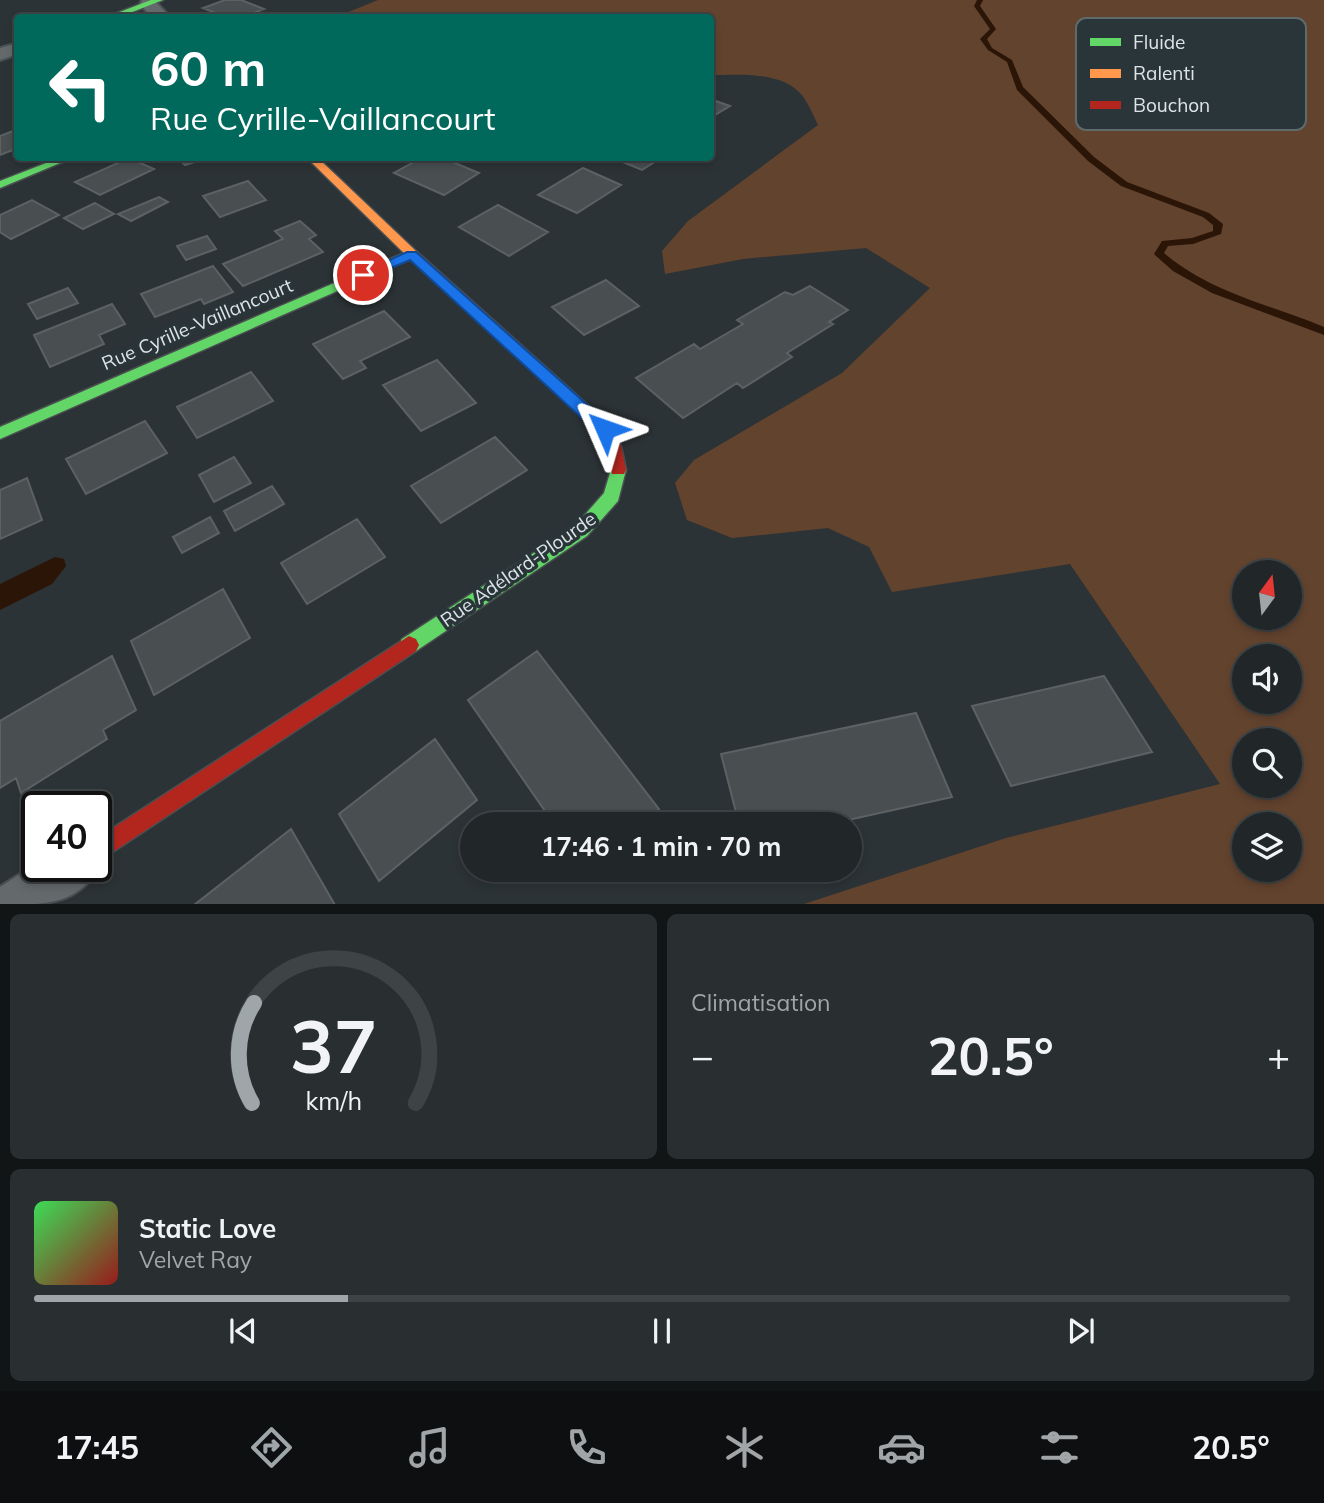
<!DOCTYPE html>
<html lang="fr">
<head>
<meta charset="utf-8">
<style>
  :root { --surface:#212628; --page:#292e30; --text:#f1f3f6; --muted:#a2a5a8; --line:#3e4345; --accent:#9fa6a9 }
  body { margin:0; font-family:Mulish,sans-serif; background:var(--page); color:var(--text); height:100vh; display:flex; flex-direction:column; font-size:26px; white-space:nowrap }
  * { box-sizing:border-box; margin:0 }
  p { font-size:23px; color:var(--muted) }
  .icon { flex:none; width:38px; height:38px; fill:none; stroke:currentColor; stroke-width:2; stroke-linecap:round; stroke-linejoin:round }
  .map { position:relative; height:904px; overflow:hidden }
  .sheet { display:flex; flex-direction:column; gap:10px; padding:10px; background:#121516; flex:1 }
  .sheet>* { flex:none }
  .hud { position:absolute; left:14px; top:14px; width:700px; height:147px; border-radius:7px; box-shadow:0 4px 10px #0003,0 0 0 2px var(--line); background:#00695c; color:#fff; overflow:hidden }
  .needle { width:46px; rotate:15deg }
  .controls { position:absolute; left:1232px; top:560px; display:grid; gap:14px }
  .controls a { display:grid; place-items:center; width:70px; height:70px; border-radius:50%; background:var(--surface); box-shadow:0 4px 10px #0003,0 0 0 2px var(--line); font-size:35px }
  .speed { position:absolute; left:21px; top:791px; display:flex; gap:14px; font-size:35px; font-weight:700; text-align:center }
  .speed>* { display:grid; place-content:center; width:91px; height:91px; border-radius:50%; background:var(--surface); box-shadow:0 4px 10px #0003,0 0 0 2px var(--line); line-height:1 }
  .speed .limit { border:4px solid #111; border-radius:10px; background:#fff; color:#111 }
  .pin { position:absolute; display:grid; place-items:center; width:60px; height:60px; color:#fff; margin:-30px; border:4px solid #fff; border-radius:50%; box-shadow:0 2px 7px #0007 }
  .me { position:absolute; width:77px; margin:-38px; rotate:313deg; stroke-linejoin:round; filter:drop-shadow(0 0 5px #0008) }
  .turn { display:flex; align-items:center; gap:24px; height:147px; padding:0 21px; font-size:32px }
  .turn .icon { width:91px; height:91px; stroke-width:2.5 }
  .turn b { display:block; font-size:49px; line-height:60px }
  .big { font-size:52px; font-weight:700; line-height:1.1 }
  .sheet .card { flex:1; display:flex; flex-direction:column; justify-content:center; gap:10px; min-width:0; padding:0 24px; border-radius:10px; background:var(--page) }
  .sheet .dial { align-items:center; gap:0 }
  .dial svg { height:182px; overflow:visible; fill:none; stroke:var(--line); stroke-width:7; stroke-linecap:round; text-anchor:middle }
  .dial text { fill:var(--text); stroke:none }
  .song { display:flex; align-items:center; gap:21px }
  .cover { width:84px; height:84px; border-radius:10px; background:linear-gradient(135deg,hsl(130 70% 55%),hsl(0 70% 35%)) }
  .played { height:7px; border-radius:4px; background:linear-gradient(90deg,var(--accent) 25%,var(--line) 25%) }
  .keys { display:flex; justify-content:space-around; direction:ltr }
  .heat { display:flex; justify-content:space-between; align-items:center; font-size:38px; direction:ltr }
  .sheet .tiles { flex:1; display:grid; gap:10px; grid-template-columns:1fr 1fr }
  .card:last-child { grid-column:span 2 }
  .trip { position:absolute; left:460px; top:812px; width:402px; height:70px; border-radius:35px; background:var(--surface); box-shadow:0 4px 10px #0003,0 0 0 2px var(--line); font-weight:700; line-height:70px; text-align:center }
  .menu { display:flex; height:112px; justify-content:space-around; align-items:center; background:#0d0f10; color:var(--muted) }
  .menu .icon { width:49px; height:49px }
  .menu .active { color:var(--accent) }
  .menu b { font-size:32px; color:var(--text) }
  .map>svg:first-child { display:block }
  .green { fill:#62432e; fill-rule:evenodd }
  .water { fill:#2b1507 }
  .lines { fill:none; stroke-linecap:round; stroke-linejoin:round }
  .stream { fill:#2b1507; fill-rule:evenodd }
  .building { fill:#494e50; stroke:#5c6264; stroke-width:2 }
  .street-casing { stroke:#4a4f51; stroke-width:4 }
  .fast-casing { stroke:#4a4f51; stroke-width:3 }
  .slow-casing { stroke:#4a4f51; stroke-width:3 }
  .jam-casing { stroke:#4a4f51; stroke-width:3 }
  .street { fill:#646a6c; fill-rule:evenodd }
  .fast { fill:#63d668; fill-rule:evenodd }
  .slow { fill:#ff974d; fill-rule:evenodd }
  .jam { fill:#b3261e; fill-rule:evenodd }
  .route { fill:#1a73e8; stroke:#114b97; stroke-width:2 }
  .labels { text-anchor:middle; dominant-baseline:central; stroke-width:7; stroke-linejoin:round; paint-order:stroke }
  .street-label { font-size:19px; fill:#dde4e7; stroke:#293539 }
  .key { fill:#293539; stroke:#5f6a6d; stroke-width:2 }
  .key-label { font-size:19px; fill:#dde4e7 }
</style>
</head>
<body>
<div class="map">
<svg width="1324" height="905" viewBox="0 0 1324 905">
  <rect width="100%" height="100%" fill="#2c3336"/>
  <path class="green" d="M378,0h946v904h-520l202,-66 214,-54 -150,-220 -178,28 -23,-45 -41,-19 -96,10 -45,-18 -12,-37 19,-23 148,-87 88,-85 -64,-40 -123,11 -78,15 -3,-23 26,-30 130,-96c-5,-10 -11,-26 -20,-34 -21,-20 -61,-16 -87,-16l-1,-57h-358l-6,-5zM1244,572h46v46h-46zM1244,656h46v46h-46zM1244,740h46v46h-46zM1244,824h46v46h-46z"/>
  <path class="water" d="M55,557l9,2 2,7 -14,18 -52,26v-26z"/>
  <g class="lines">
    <path class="stream" d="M977,0h6l-3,6 16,23 -9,10 5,9 20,12 11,27 71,70 33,25 82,31 14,11 -2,10 -28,10 -25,2 -4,7c47,40 105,51 160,74v8l-112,-42 -39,-22 -17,-15 -2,-2 8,-13 30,-3 21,-7v-6l-10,-8 -82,-31 -33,-25 -71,-71 -10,-28 -19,-12 -8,-11 10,-10 -16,-23z"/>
  </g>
  <path class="building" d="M225,0h16l23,9 -24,9h-12l-25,-10z
    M710,99l20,7 -20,12z
    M18,129v19l-18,7v-19z
    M129,158l25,11 -54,26 -25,-13z
    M178,158h29l-22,7z
    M421,158h22l36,15 -35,22 -50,-22z
    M613,158h48l-19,12z
    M583,168l38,17 -44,28 -39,-18z
    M248,181l18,19 -46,17 -17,-21z
    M159,197l9,5 -37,19 -13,-7z
    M32,200l27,15 -48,24 -11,-7v-17z
    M95,203l19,11 -31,15 -19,-11z
    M498,205l50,27 -39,24 -50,-29z
    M300,221l16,14 -7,4 14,13 -80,34 -20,-22 60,-25 -8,-8z
    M207,236l9,13 -30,11 -9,-14z
    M213,266l20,26 -29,12 -3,-5 -46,18 -14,-23z
    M606,280l33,26 -55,29 -32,-28z
    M810,286l38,24 -19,12 4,2 -46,29 5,4 -49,31 -6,-5 -54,35 -47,-40 58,-34 6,5 43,-25 -6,-4 48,-28 8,3z
    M68,288l10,15 -41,16 -9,-15z
    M112,304l13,20 -26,11 5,9 -54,23 -16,-32z
    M384,311l26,26 -50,24 6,7 -23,11 -30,-35z
    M437,360l39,43 -55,28 -38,-46z
    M251,372l22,29 -76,37 -20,-31z
    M145,421l22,32 -81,41 -20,-35z
    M495,437l32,33 -86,53 -30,-37z
    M234,457l17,26 -37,19 -15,-27z
    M27,478l15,42 -42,19v-49z
    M272,486l12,18 -49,27 -11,-20z
    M210,517l9,16 -37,20 -9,-16z
    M357,519l28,38 -78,47 -26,-41z
    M223,589l27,49 -96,57 -23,-54z
    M537,651l122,158 -17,15h-88l-86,-124z
    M112,656l24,54 -33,20 4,9 -86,54 -5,-15 -16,10v-67z
    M1104,676l48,76 -141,34 -39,-80z
    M916,713l36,84 -122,27h-91l-18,-70z
    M435,739l42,61 -98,81 -40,-67z
    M291,829l44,76h-141z"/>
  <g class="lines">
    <defs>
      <path id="street" d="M142,0h12l17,18h-19l-12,-14z
        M18,43v11l-18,6v-12z
        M96,859l3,7c-19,39 -57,39 -99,39v-18l37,-24v3h59z"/>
      <path id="fast" d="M151,0h12l-46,18h-13z
        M59,158h13l-72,30v-7z
        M411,250l4,1v6l-415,182v-12z
        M618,464l6,2 2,4 -8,31 -31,35 -171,115 -7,3 -7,-3 -3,-6 3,-6 173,-113 29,-33 8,-27z"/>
      <path id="slow" d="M307,158h11l99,94v6h-8z"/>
      <path id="jam" d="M413,251l4,1 193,173 11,21 5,24 -2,4h-12l-13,-42 -190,-174 -2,-3z
        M409,636l7,3 3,6 -3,6 -320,212v-24z"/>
    </defs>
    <use href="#street" class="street-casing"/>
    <use href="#fast" class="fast-casing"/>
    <use href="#slow" class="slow-casing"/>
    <use href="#jam" class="jam-casing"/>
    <use href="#street" class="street"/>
    <use href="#fast" class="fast"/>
    <use href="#slow" class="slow"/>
    <use href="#jam" class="jam"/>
  </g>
  <path class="route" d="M407,252h9l194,173v9h-11l-189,-174 -43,18 -10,-3z"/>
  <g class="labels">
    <g class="street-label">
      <text transform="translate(197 324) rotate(-23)">Rue Cyrille-Vaillancourt</text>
      <text transform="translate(518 569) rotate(-35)">Rue Adélard-Plourde</text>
    </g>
  </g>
  <rect x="1076" y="18" width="230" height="112" rx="10" class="key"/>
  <rect x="1090" y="38" width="31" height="8" fill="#63d668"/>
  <rect x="1090" y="69" width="31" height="9" fill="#ff974d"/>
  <rect x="1090" y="101" width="31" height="8" fill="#b3261e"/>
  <g class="key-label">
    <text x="1133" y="49">Fluide</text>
    <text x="1133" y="80">Ralenti</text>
    <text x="1133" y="112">Bouchon</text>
  </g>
</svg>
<div class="controls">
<a><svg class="needle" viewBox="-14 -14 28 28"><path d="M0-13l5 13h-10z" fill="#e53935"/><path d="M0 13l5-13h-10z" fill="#a2a5a8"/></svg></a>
<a><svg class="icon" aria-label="sound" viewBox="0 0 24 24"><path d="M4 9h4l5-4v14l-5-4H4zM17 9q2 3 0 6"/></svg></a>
<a><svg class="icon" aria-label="search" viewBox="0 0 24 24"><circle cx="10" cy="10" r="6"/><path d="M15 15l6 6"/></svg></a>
<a><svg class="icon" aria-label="layers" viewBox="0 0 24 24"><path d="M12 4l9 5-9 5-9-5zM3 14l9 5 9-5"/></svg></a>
</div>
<div class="speed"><div class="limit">40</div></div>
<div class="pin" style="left:363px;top:275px;background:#d93025"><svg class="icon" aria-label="arrive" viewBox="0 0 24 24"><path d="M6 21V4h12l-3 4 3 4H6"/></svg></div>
<svg class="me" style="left:605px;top:429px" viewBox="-20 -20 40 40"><path d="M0-17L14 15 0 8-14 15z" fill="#1a73e8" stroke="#fff" stroke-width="4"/></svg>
<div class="trip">17:46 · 1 min · 70 m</div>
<div class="hud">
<div class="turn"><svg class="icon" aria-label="left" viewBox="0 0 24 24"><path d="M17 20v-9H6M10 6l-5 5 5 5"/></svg><div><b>60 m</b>Rue Cyrille-Vaillancourt</div></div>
</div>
</div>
<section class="sheet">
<div class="tiles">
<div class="card dial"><svg viewBox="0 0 100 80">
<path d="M14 69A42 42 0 1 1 86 69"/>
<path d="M14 69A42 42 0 0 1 15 25" stroke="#9fa6a9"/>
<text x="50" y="56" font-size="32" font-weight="700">37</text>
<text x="50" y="72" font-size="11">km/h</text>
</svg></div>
<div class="card"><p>Climatisation</p>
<div class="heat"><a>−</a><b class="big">20.5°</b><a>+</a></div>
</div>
<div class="card">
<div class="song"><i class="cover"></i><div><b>Static Love</b><p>Velvet Ray</p></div></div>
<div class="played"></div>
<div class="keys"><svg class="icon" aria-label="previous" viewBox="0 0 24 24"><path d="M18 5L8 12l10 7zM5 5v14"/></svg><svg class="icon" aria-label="pause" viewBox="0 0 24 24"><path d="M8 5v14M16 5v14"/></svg><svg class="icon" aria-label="next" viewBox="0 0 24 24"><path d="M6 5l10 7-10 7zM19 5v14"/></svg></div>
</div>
</div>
</section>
<nav class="menu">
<b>17:45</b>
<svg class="icon active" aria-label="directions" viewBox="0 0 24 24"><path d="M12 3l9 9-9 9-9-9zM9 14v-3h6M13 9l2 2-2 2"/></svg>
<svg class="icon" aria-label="music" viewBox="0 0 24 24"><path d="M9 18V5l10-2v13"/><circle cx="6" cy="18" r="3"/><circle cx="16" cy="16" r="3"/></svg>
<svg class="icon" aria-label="phone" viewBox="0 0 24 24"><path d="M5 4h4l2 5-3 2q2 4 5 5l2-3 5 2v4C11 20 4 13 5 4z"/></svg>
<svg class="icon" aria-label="climate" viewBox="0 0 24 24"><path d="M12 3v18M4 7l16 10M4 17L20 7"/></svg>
<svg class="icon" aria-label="car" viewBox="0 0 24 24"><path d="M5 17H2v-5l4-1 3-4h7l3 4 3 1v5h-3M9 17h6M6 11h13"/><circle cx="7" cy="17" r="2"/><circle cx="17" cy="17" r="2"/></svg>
<svg class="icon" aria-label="filters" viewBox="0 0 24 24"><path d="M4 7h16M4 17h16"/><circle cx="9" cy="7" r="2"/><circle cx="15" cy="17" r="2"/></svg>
<b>20.5°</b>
</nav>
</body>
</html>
